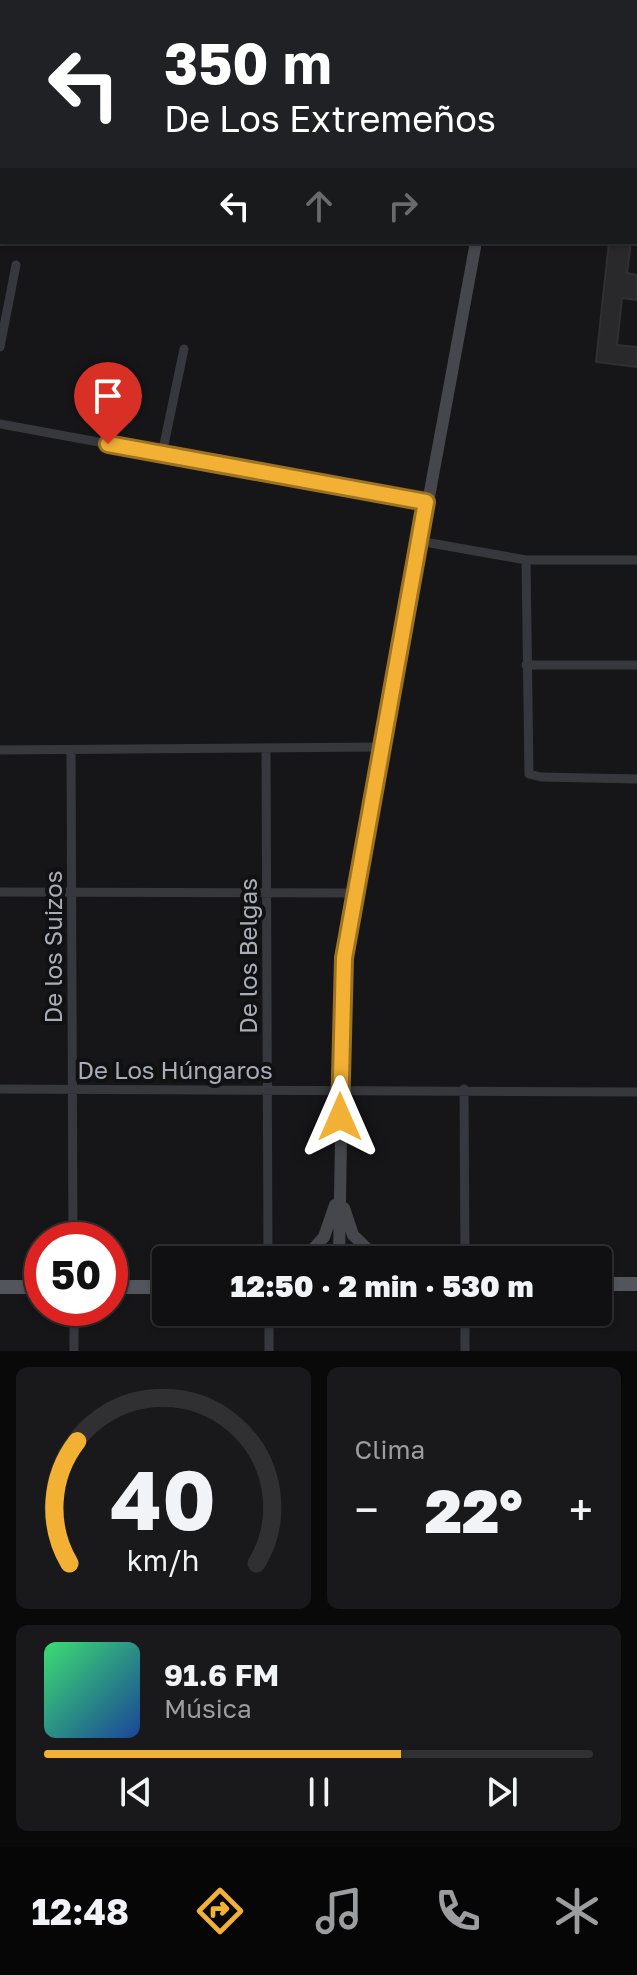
<!DOCTYPE html>
<html lang="es">
<head>
<meta charset="utf-8">
<style>
  :root { --surface:#101012; --page:#19191b; --text:#f1f3f6; --muted:#9c9d9f; --line:#303032; --accent:#f2b134 }
  body { margin:0; font-family:"Golos Text",sans-serif; background:var(--page); color:var(--text); height:100vh; display:flex; flex-direction:column; font-size:30px; white-space:nowrap }
  * { box-sizing:border-box; margin:0 }
  p { font-size:26px; color:var(--muted) }
  .icon { flex:none; width:44px; height:44px; fill:none; stroke:currentColor; stroke-width:2; stroke-linecap:round; stroke-linejoin:round }
  .map { position:relative; height:1351px; overflow:hidden }
  .drawer { display:flex; flex-direction:column; gap:16px; padding:16px; background:#09090a; flex:1 }
  .drawer>* { flex:none }
  .guide { position:absolute; left:0px; top:0px; width:638px; height:244px; box-shadow:0 2px 6px #0004,0 0 0 2px var(--line); background:#202124; color:#fff; overflow:hidden }
  .speed { position:absolute; left:24px; top:1222px; display:flex; gap:16px; font-size:40px; font-weight:700; text-align:center }
  .speed>* { display:grid; place-content:center; width:104px; height:104px; border-radius:50%; background:var(--surface); box-shadow:0 2px 6px #0004,0 0 0 2px var(--line); line-height:1 }
  .speed .limit { border:12px solid #d22; background:#fff; color:#111 }
  .pin { position:absolute; display:grid; place-items:center; width:68px; height:68px; color:#fff; margin:-82px -34px; border-radius:50% 50% 50% 0; rotate:-45deg; box-shadow:0 0 8px #0007 }
  .pin .icon { rotate:45deg }
  .me { position:absolute; width:88px; margin:-44px; rotate:0deg; stroke-linejoin:round; filter:drop-shadow(0 0 6px #0008) }
  .turn { display:flex; align-items:center; gap:28px; height:168px; padding:0 32px; font-size:36px }
  .turn .icon { width:104px; height:104px; stroke-width:2.5 }
  .turn b { display:block; font-size:56px; line-height:68px }
  .lanes { display:flex; align-items:center; height:76px; padding:0 32px; background:#0003; justify-content:center; gap:40px; direction:ltr }
  .lanes .off { opacity:.35 }
  .big { font-size:60px; font-weight:800; line-height:1.1 }
  .drawer .widget { flex:1; display:flex; flex-direction:column; justify-content:center; gap:12px; min-width:0; padding:0 28px; border-radius:12px; background:var(--page) }
  .drawer .dial { align-items:center; gap:0 }
  .dial svg { height:208px; overflow:visible; fill:none; stroke:var(--line); stroke-width:7; stroke-linecap:round; text-anchor:middle }
  .dial text { fill:var(--text); stroke:none }
  .song { display:flex; align-items:center; gap:24px }
  .cover { width:96px; height:96px; border-radius:12px; background:linear-gradient(135deg,hsl(140 70% 55%),hsl(220 70% 35%)) }
  .played { height:8px; border-radius:4px; background:linear-gradient(90deg,var(--accent) 65%,var(--line) 65%) }
  .keys { display:flex; justify-content:space-around; direction:ltr }
  .heat { display:flex; justify-content:space-between; align-items:center; font-size:44px; direction:ltr }
  .drawer .tiles { flex:1; display:grid; gap:16px; grid-template-columns:1fr 1fr }
  .widget:last-child { grid-column:span 2 }
  .trip { position:absolute; left:152px; top:1246px; width:460px; height:80px; border-radius:8px; background:var(--surface); box-shadow:0 2px 6px #0004,0 0 0 2px var(--line); font-weight:800; line-height:80px; text-align:center }
  .tabs { display:flex; height:128px; justify-content:space-around; align-items:center; background:#060607; color:var(--muted) }
  .tabs .icon { width:56px; height:56px }
  .tabs .selected { color:var(--accent) }
  .tabs b { font-size:36px; color:var(--text) }
  .map>svg:first-child { display:block }
  .green { fill:#1c231d }
  .building { fill:#29292c; stroke:#303034; stroke-width:2 }
  .lines { fill:none; stroke-linecap:round; stroke-linejoin:round }
  .minor { stroke:#37383d; stroke-width:9 }
  .secondary { stroke:#45474d; stroke-width:12 }
  .primary { stroke:#53555c; stroke-width:14 }
  .route-casing { stroke:#9d7322; stroke-width:20 }
  .route { stroke:#f2b134; stroke-width:14 }
  .labels { text-anchor:middle; dominant-baseline:central; stroke-width:8; stroke-linejoin:round; paint-order:stroke }
  .street-label { font-size:24px; fill:#a8adb8; stroke:#111113 }
</style>
</head>
<body>
<div class="map">
<svg width="637" height="1351" viewBox="0 0 637 1351">
  <rect width="100%" height="100%" fill="#161618"/>
  <path class="green" d="M0,0h499l-497,2v120z"/>
  <path class="building" d="M609,242h22l-4,31 10,2v25l-15,-2 -5,47 20,2v20l-41,-5z"/>
  <g class="lines">
    <path class="minor" d="M594,0l6,2
      M624,2l1,-2
      M636,14h1
      M0,138l2,1
      M0,347l16,-82
      M0,424l426,78
      M162,454l22,-105
      M419,541l107,19h111
      M526,560l3,214 12,3 96,2
      M526,665h111
      M266,748l2,512
      M0,750l381,-3
      M71,750l2,490
      M0,892l354,1
      M0,1089l637,3
      M464,1089l1,171
      M74,1308v43
      M269,1312v39
      M465,1351v-39"/>
    <path class="secondary" d="M520,2v-2
      M344,1208l9,27 26,25
      M303,1260l21,-23 11,-32
      M339,1260l5,-302 132,-716"/>
    <path class="primary" d="M598,1284h39
      M0,1287h42
      M110,1287h56"/>
  </g>
  <g class="lines">
    <defs>
      <path id="route" d="M108,444l318,58 -82,456 -4,159"/>
    </defs>
    <use href="#route" class="route-casing"/>
    <use href="#route" class="route"/>
  </g>
  <g class="labels">
    <g class="street-label">
      <text transform="translate(52 947) rotate(-90)">De los Suizos</text>
      <text transform="translate(247 956) rotate(-90)">De los Belgas</text>
      <text x="175" y="1069">De Los Húngaros</text>
    </g>
  </g>
</svg>
<div class="speed"><div class="limit">50</div></div>
<div class="pin" style="left:108px;top:444px;background:#d93025"><svg class="icon" aria-label="arrive" viewBox="0 0 24 24"><path d="M6 21V4h12l-3 4 3 4H6"/></svg></div>
<svg class="me" style="left:340px;top:1117px" viewBox="-20 -20 40 40"><path d="M0-17L14 15 0 8-14 15z" fill="#f2b134" stroke="#fff" stroke-width="4"/></svg>
<div class="trip">12:50 · 2 min · 530 m</div>
<div class="guide">
<div class="turn"><svg class="icon" aria-label="left" viewBox="0 0 24 24"><path d="M17 20v-9H6M10 6l-5 5 5 5"/></svg><div><b>350 m</b>De Los Extremeños</div></div>
<div class="lanes"><svg class="icon" aria-label="left" viewBox="0 0 24 24"><path d="M17 20v-9H6M10 6l-5 5 5 5"/></svg><svg class="icon off" aria-label="ahead" viewBox="0 0 24 24"><path d="M12 20V5M6 11l6-6 6 6"/></svg><svg class="icon off" aria-label="right" viewBox="0 0 24 24"><path d="M7 20v-9h11M14 6l5 5-5 5"/></svg></div>
</div>
</div>
<section class="drawer">
<div class="tiles">
<div class="widget dial"><svg viewBox="0 0 100 80">
<path d="M14 69A42 42 0 1 1 86 69"/>
<path d="M14 69A42 42 0 0 1 17 22" stroke="#f2b134"/>
<text x="50" y="56" font-size="32" font-weight="700">40</text>
<text x="50" y="72" font-size="11">km/h</text>
</svg></div>
<div class="widget"><p>Clima</p>
<div class="heat"><a>−</a><b class="big">22°</b><a>+</a></div>
</div>
<div class="widget">
<div class="song"><i class="cover"></i><div><b>91.6 FM</b><p>Música</p></div></div>
<div class="played"></div>
<div class="keys"><svg class="icon" aria-label="previous" viewBox="0 0 24 24"><path d="M18 5L8 12l10 7zM5 5v14"/></svg><svg class="icon" aria-label="pause" viewBox="0 0 24 24"><path d="M8 5v14M16 5v14"/></svg><svg class="icon" aria-label="next" viewBox="0 0 24 24"><path d="M6 5l10 7-10 7zM19 5v14"/></svg></div>
</div>
</div>
</section>
<nav class="tabs">
<b>12:48</b>
<svg class="icon selected" aria-label="directions" viewBox="0 0 24 24"><path d="M12 3l9 9-9 9-9-9zM9 14v-3h6M13 9l2 2-2 2"/></svg>
<svg class="icon" aria-label="music" viewBox="0 0 24 24"><path d="M9 18V5l10-2v13"/><circle cx="6" cy="18" r="3"/><circle cx="16" cy="16" r="3"/></svg>
<svg class="icon" aria-label="phone" viewBox="0 0 24 24"><path d="M5 4h4l2 5-3 2q2 4 5 5l2-3 5 2v4C11 20 4 13 5 4z"/></svg>
<svg class="icon" aria-label="climate" viewBox="0 0 24 24"><path d="M12 3v18M4 7l16 10M4 17L20 7"/></svg>
</nav>
</body>
</html>
